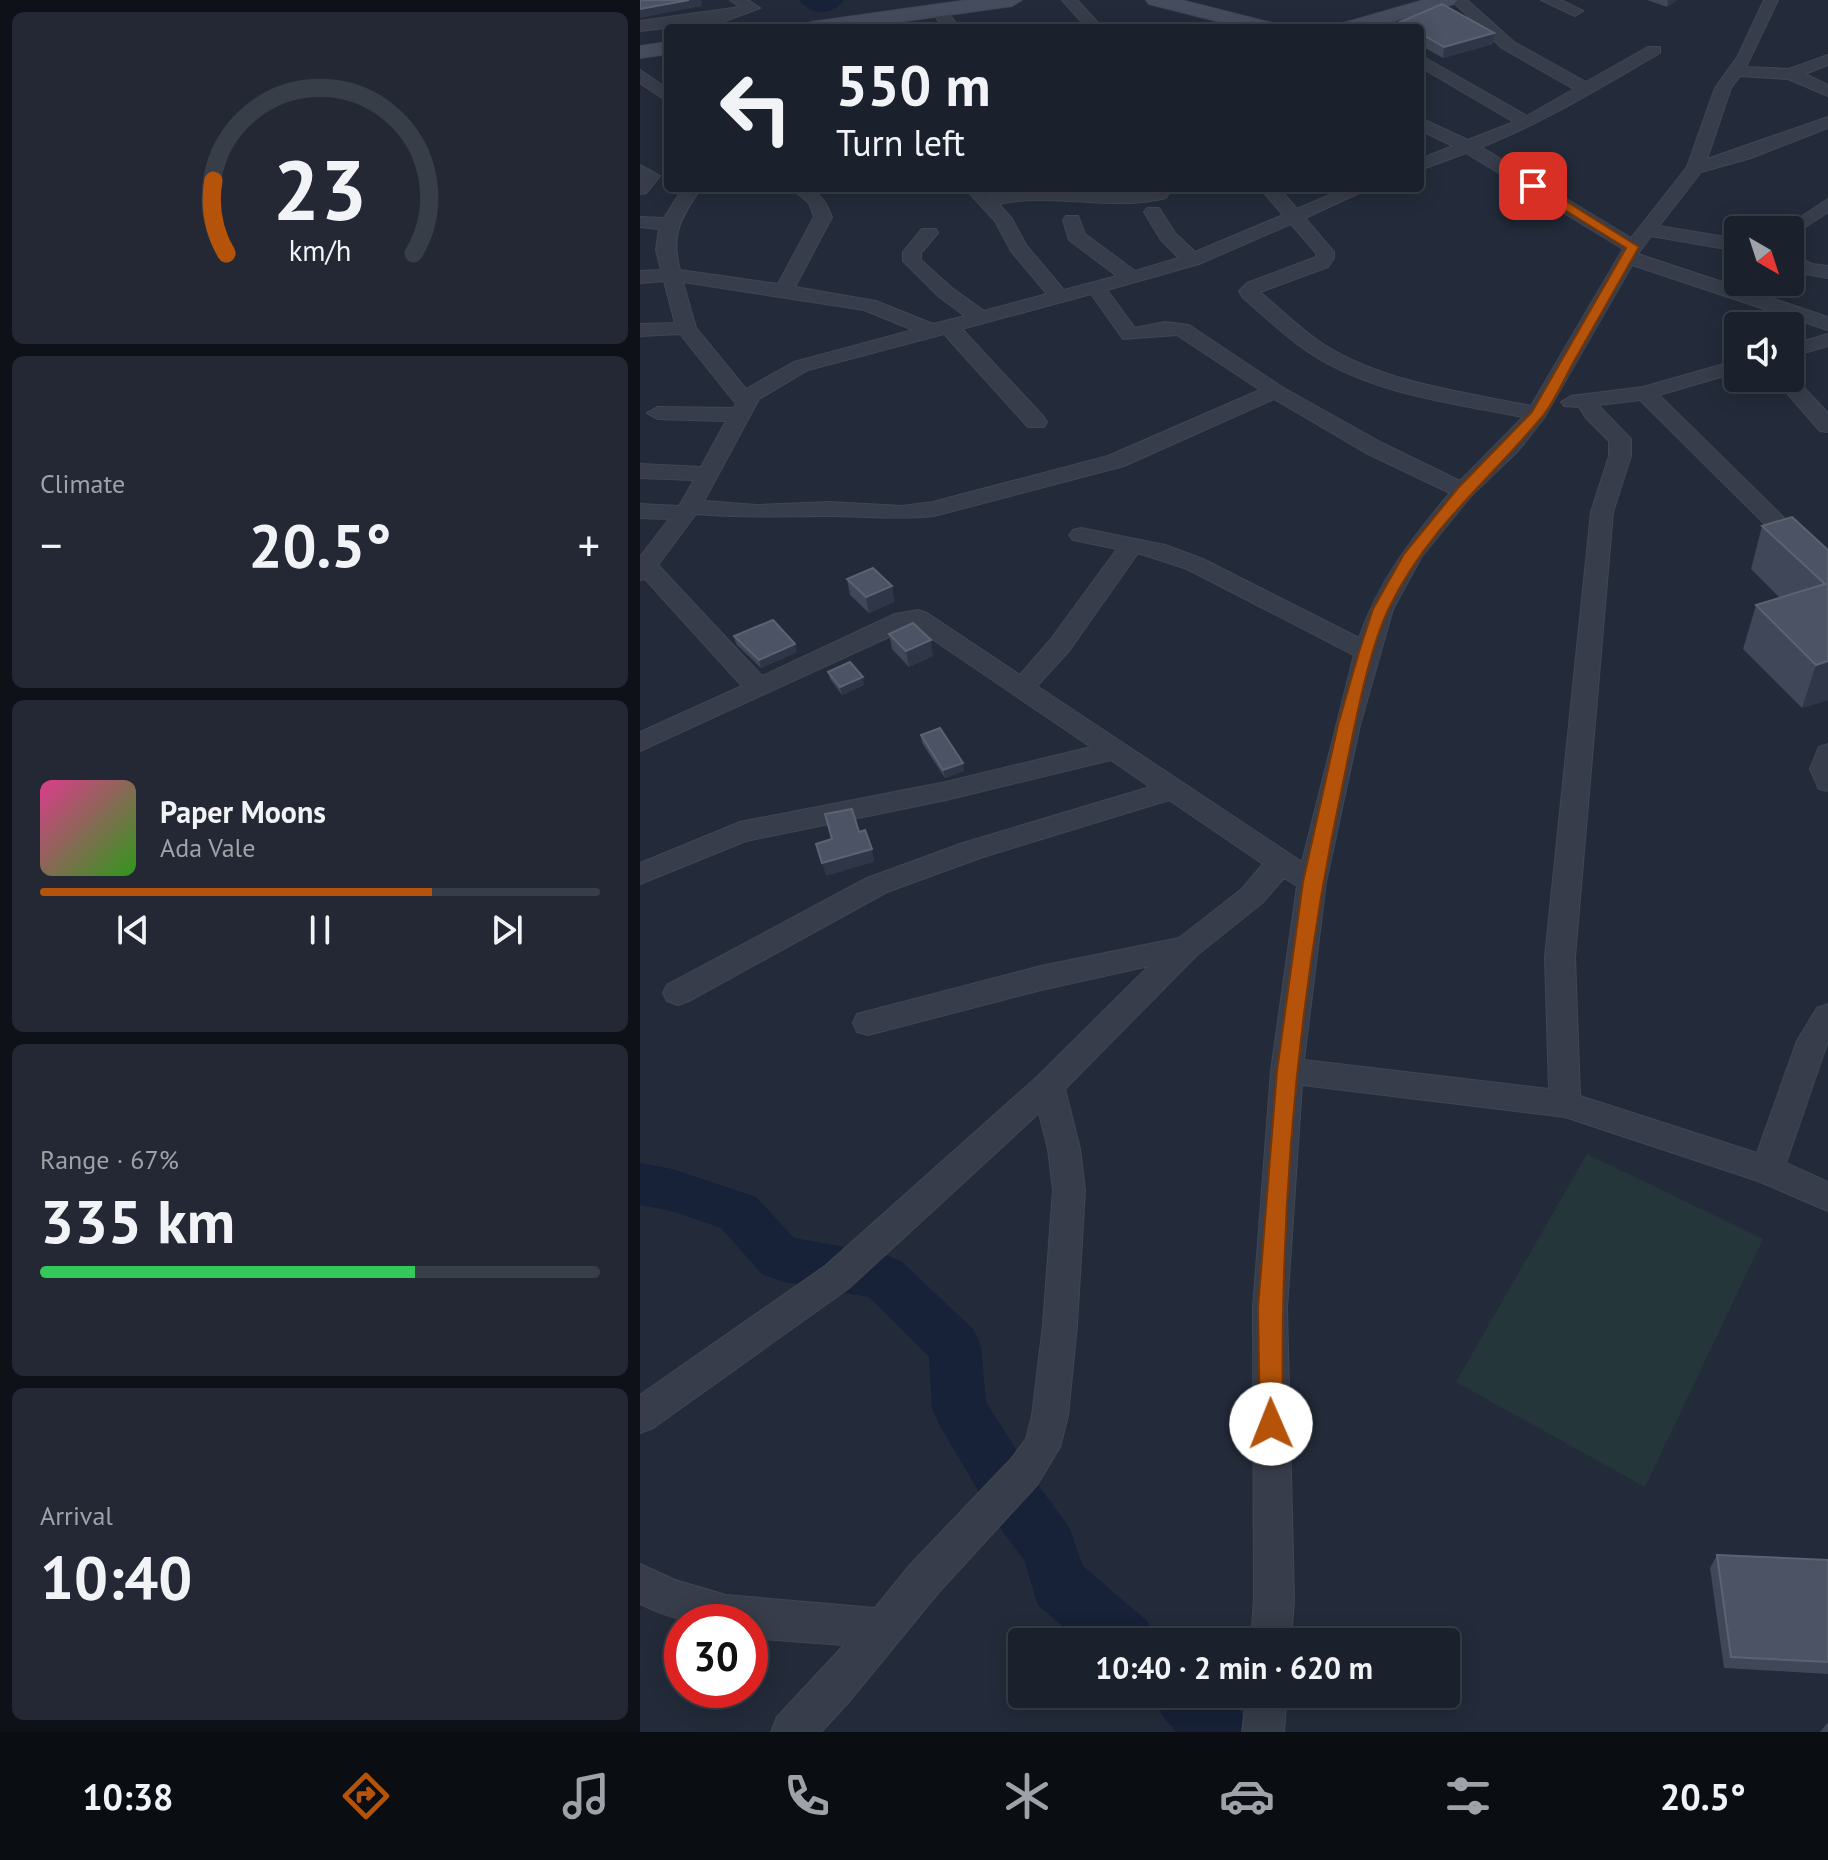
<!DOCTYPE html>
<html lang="en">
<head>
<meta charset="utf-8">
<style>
  :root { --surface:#1a202c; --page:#232834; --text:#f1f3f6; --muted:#9fa3a9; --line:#383e48; --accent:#b45309 }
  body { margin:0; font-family:"PT Sans",sans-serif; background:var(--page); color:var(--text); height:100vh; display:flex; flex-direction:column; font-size:30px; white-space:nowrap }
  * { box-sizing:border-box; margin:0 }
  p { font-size:26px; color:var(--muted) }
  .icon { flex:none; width:44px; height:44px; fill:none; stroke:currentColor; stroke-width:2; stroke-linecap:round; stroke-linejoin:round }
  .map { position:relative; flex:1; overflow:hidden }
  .drawer { display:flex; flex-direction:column; gap:12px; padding:12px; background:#0e1218; width:640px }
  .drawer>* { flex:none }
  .guide { position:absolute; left:24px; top:24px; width:760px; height:168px; border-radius:8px; box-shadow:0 4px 20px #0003,0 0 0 2px var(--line); background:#1a202c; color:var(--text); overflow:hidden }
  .needle { width:52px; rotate:141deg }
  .buttons { position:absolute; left:1084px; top:216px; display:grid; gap:16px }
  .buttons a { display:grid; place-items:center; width:80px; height:80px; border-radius:8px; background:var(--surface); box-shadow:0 4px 20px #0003,0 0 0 2px var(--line); font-size:40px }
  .speed { position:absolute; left:24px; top:1604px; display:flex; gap:16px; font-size:40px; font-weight:700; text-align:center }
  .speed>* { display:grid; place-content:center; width:104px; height:104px; border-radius:50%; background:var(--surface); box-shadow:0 4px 20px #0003,0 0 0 2px var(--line); line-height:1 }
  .speed .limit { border:12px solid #d22; background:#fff; color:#111 }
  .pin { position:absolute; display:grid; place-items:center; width:68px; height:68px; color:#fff; margin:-34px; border-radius:16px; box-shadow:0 4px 12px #0006 }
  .me { position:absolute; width:88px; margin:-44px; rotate:359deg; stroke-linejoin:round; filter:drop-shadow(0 0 6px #0008) }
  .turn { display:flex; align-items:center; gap:28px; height:168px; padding:0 40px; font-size:36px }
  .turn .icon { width:104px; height:104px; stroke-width:2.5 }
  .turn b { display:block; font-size:56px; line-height:68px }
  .big { font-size:60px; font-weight:700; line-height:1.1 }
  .drawer .widget { flex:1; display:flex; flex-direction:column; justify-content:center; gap:12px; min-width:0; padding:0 28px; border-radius:12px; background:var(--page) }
  .drawer .dial { align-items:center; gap:0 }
  .dial svg { height:208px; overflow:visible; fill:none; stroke:var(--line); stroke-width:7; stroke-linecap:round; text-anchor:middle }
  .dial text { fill:var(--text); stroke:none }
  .song { display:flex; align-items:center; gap:24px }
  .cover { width:96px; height:96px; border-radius:12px; background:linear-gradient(135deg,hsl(330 70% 55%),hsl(110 70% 35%)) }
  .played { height:8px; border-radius:4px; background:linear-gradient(90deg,var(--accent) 70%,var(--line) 70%) }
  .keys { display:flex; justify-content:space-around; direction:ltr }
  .heat { display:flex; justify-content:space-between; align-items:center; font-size:44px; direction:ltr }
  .charge { height:12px; border-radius:6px; background:linear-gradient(90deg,#34c759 67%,var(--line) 0) }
  .trip { position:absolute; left:368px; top:1628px; width:452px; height:80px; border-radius:8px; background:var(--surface); box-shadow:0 4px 20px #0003,0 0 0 2px var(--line); font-weight:700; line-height:80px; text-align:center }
  .tab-bar { display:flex; height:128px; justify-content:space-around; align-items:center; background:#0a0d12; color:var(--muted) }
  .tab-bar .icon { width:56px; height:56px }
  .tab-bar .active { color:var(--accent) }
  .tab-bar b { font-size:36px; color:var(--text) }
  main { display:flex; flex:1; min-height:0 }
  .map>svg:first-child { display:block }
  .green { fill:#25363b }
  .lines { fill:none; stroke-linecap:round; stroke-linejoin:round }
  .river { fill:#172137; fill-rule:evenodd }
  .street-casing { stroke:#404653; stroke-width:2 }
  .secondary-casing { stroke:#404653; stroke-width:2 }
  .street { fill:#373d4a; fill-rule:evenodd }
  .secondary { fill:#454c5d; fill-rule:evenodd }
  .wall { fill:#3f4758 }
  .shaded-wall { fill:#2e3647 }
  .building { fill:#4b5364; stroke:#5b6373; stroke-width:2 }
  .route { fill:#b45309; stroke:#753606; stroke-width:2 }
</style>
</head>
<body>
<main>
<section class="drawer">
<div class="widget dial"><svg viewBox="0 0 100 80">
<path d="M14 69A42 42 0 1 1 86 69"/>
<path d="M14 69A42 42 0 0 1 9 41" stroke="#b45309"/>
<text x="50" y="56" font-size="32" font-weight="700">23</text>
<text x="50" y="72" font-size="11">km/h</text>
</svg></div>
<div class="widget"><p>Climate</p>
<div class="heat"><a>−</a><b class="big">20.5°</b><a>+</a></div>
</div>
<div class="widget">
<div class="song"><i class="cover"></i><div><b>Paper Moons</b><p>Ada Vale</p></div></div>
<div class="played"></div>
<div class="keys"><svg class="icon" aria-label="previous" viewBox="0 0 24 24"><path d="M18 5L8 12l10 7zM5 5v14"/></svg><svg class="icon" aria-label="pause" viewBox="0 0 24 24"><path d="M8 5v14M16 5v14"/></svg><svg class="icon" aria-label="next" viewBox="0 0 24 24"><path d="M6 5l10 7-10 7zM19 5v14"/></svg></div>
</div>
<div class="widget"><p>Range · 67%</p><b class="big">335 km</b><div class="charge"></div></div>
<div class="widget"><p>Arrival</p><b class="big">10:40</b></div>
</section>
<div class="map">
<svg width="1188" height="1732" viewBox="0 0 1188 1732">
  <rect width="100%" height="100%" fill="#232b3a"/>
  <path class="green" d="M947,1154l176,85 -118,248 -189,-105z"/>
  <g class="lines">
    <path class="river" d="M159,0h45c-11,16 -33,15 -45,0z
      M0,1163l32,6 84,28 38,41 89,16 18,7 73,69 7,17 5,55 55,87 28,38 14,39 64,55 9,21h-75l-43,-37 -14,-45 -23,-31 -61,-103 -8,-18 -3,-51 -60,-60 -89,-16 -18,-7 -41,-46 -49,-17 -32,-6z
      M513,1694h72l15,16 9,22h-73l-14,-17z"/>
    <defs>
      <path id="street" d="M90,0h18l12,8 -35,13 -85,10v-10l100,-14z
        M422,0h15l26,28h-16z
        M811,0h16l47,42 72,40 62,-35h12v6c-59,34 -115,69 -179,94l150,91 56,-71 28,-79 23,-32 26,-56h14l-32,67 43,2 39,-14v10l-23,9 23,11v11l-40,-17 -48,-3 -9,12 -24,71 121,-42v11l-77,30 -50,14 -42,54 79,13v12l-87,-15 -13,18 190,63v13l-196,-65 -88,153 -26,33 -47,45 -49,60 -29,53 -33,116 -34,157 -22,178 245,29 -4,-132 46,-445 18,-56v-15l-23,-23 -7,-11 -15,-1 -3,-4 10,-6 72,-9 95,-27v12l-79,23 169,166v20l-8,-2 -180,-179 -42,5 33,34v17l-18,56 -38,445 5,139 177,57 40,-112 20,-33 11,-4v37l-42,122 42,19v29l-70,-30 -193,-64 -263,-32 -15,223 7,291 -3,43h-40l3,-43 -1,-291 18,-237 26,-185 -13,-8 -22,25 -65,52 -132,134 15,60 5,41 -8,135 -9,91 -8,31 -23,38 -99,108 -91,111 -26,28h-50l6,-15 67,-72 -94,-7v-16c-46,0 -67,4 -110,-18v-40l35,16 51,15 149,13 35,-43 101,-106 15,-20 6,-23 11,-91 10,-135 -5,-41 -9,-36 -190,175 -196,140 -13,5v-38l185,-129 212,-189 112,-111 -108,24 -173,45 -11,-3 -4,-9 4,-9 184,-48 138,-28 63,-49 21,-25 -94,-64 -186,57 -96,35 -198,109 -11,4 -11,-4 -4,-8 4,-8 200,-107 96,-35 187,-56 -39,-27 -165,40 -200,41 -106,43v-21l100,-41 206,-40 145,-35 -178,-121 -273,125v-19l102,-46 -97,-107 -5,1v-23l29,-38 -29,-1v-14l39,2 15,-26 -54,-2v-14l61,3 25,-46 -68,-2 -11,-6 11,-6 75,1 3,-4 -56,-70 -40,2v-12l35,-1 -11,-42 -24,2v-12l21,-1 -5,-20 3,-21 -19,-2v-10l24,1 19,-30h18c-20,31 -31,45 -21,82l98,14 36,-67 -5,-14 -18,-15c24,0 32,6 41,29l-37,70 81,14 57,23 32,-8 -27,-20 -35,-35v-9l19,-23h14l2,4 -17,20v7l31,28 32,23 63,-17 -36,-43 -16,-30 -23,-25 -3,-4 3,-4h12l6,7 39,-6 84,4 55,-5 2,3 -4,7c-55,14 -112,-6 -167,6l13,15 14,26 38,45 53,-14 -48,-36 -6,-20 3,-4h12l7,18 50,37 44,-13 -18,-18 -17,-28 3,-4h12l16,25 20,19 88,-37 -23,-27h19l18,21 49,-21h24l-65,30 29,34v6l-6,9 -68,25c22,18 42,39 66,54 61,37 136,46 205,60l92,-157 -157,-96 -46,17v-11l33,-13 -33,-16v-12l48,22 46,-18 -94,-55v-12l107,61 47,-27 -72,-41zM651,224l25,29v4l-69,26 -8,8 4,7c22,18 43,40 67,55 62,41 142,50 213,64l-63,64 -78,-38 -100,-56 -93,-62 -24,-3 -30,6 -28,-38 92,-26zM43,282l181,28 49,20 -119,32 -48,27 -50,-61zM451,294l32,45 54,-4 83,55 -152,66 -175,46 -31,4 -72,-4 -74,3 -52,-4 55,-102 49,-29 136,-36 84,93h16l3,-5 -3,-5 -82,-88zM634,399l92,54 84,40c-38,45 -72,89 -91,145l-156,-79 -38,-14 -84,-17 -8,2 -4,5 4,5 44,9 -66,90 -31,36 -93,-62 -9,-3 -23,4 -133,62 -104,-111 38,-51c45,4 87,2 132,2 36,0 70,4 106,0l190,-50zM498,553l49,16 167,86 -52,207 -265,-176 32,-35z
        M901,0h20l22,11 -8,5z
        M298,5l5,2 17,21h-16l-14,-18z
        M0,70l28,19v13l-28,-19z
        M0,165l20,11 -14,17 -6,1z
        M1188,199v13l-38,25v-7h-9z
        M1150,253l22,11 16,2v12l-28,-5 -10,-6z
        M1188,334v12l-38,11v-12z
        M1150,373l38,40v19l-8,-1 -46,-53h16z
        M1188,744v47l-9,-2 -9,-20 9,-22z
        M607,1694h40l-3,38h-42z"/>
      <path id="secondary" d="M328,0h54l-10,6 -156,22h-55l10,-6z
        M506,0h35l95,24 3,4h-35l-95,-24z
        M784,0h33l-3,4 -84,24h-33l3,-4z
        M28,42v12l-28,4v-12z"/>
    </defs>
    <use href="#street" class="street-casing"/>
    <use href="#secondary" class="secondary-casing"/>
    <use href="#street" class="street"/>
    <use href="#secondary" class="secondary"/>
  </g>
  <path class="wall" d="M1007,0h30l-10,7z
    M760,22l93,22 -50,14 -23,-13v-17h-20z
    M1122,526l66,24v150l-26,8 -59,-59 13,-44 24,-7 -29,-29z
    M207,579l45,7 2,16 -25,11 -19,-18z
    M249,634l44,22 -24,11 -17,-18z
    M94,636l63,16 -36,16 -25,-24z
    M188,672l36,13 -22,10 -12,-16z
    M281,735l42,28 1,8 -19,7 -23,-35z
    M1077,1555l111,5v114l-104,-6 -14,-100z
    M1188,1722v10h-8z"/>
  <path class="shaded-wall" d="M49,0h12l1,6 -62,12v-9z
    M1028,0h9l-10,7z
    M854,33l-1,11 -50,14 1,-11z
    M252,586l2,16 -25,11 -3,-16z
    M291,640l2,16 -24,11 -3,-16z
    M155,644l2,8 -36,16 -2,-8z
    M1188,661v39l-26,8 14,-43z
    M223,677l1,8 -22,10 -2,-8z
    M323,763l1,8 -19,7 -2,-8z
    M232,849l2,13 -48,14 -4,-13z"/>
  <path class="building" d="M0,0h49l-49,9z
    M802,4l52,29 -50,14 -24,-14v-5h-10l-10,-6z
    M1152,517l36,33v111l-12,4 -60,-60 69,-21 -63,-58z
    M233,568l19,18 -26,11 -19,-18z
    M133,620l22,24 -36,16 -25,-24z
    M273,623l18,17 -25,11 -17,-17z
    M210,662l13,15 -23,10 -12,-15z
    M300,728l23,35 -20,7 -22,-35z
    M212,809l7,23 6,-2 7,19 -50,14 -6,-19 16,-5 -7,-25z
    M1077,1555l111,5v102l-97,-5z"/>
  <path class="route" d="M889,183h8l102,64c-22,38 -44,77 -66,116 -10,18 -19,40 -32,55 -54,65 -112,109 -151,188 -22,44 -36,123 -46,172 -46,212 -65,430 -61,646l-3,8 -9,3 -8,-3 -3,-8 -2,-116 19,-237 26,-189 35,-157 21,-73 14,-43 31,-55 54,-66 74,-76 94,-164 -97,-60z"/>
</svg>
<div class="buttons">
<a><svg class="needle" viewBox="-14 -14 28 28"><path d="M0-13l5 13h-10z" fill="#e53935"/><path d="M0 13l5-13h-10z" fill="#9fa3a9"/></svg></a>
<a><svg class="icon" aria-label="sound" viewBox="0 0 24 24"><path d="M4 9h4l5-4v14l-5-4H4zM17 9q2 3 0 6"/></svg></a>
</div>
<div class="speed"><div class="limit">30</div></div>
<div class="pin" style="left:893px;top:186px;background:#d93025"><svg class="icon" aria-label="arrive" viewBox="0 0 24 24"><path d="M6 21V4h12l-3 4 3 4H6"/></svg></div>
<svg class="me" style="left:631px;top:1424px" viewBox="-20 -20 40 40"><circle r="19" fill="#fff"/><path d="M0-13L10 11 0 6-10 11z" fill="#b45309"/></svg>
<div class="trip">10:40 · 2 min · 620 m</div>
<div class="guide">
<div class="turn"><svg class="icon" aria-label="left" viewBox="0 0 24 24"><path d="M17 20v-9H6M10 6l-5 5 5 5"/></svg><div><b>550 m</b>Turn left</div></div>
</div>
</div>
</main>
<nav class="tab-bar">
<b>10:38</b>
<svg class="icon active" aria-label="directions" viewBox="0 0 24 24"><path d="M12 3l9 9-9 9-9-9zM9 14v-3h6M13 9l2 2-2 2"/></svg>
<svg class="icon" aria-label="music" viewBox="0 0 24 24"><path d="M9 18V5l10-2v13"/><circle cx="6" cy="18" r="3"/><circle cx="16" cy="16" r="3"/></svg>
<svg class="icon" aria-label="phone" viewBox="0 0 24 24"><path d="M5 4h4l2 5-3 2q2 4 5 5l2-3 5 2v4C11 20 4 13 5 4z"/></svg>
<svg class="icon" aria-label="climate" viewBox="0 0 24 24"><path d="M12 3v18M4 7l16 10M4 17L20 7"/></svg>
<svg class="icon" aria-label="car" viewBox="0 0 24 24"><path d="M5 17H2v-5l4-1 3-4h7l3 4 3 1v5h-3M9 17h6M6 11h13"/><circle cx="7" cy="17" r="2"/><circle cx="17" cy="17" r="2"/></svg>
<svg class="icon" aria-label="filters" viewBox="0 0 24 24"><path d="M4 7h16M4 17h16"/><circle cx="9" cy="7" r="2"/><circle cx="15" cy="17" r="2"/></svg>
<b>20.5°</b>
</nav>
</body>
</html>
